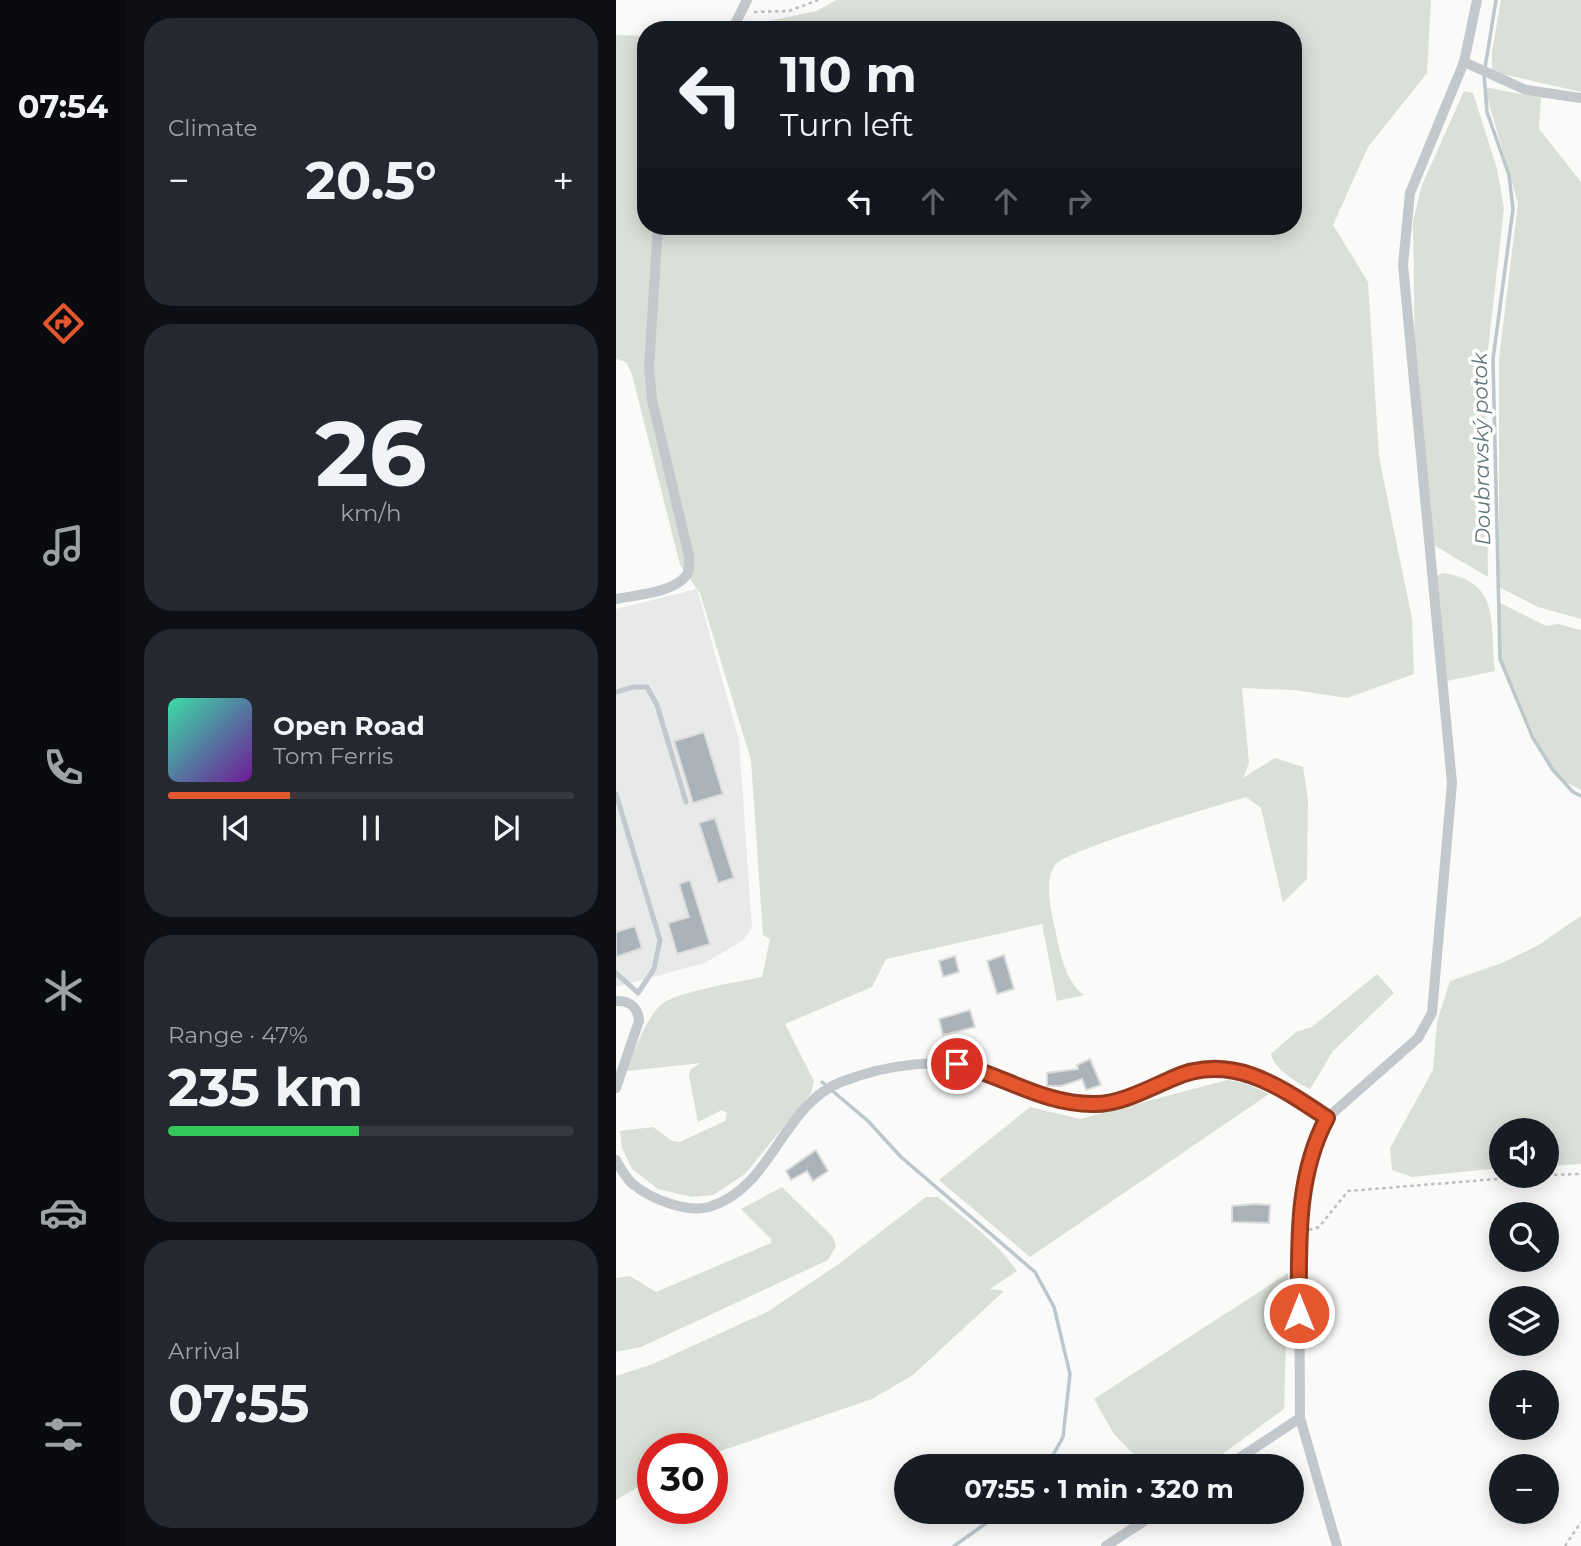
<!DOCTYPE html>
<html lang="en">
<head>
<meta charset="utf-8">
<style>
  :root { --surface:#171b24; --page:#242831; --text:#f1f3f6; --muted:#9ea1a6; --line:#363941; --accent:#e4572e }
  body { margin:0; font-family:Montserrat,sans-serif; background:var(--page); color:var(--text); height:100vh; display:flex; flex-direction:column; font-size:26px; white-space:nowrap }
  * { box-sizing:border-box; margin:0 }
  p { font-size:23px; color:var(--muted) }
  .icon { flex:none; width:38px; height:38px; fill:none; stroke:currentColor; stroke-width:2; stroke-linecap:round; stroke-linejoin:round }
  .map { position:relative; flex:1; overflow:hidden }
  .sheet { display:flex; flex-direction:column; gap:18px; padding:18px; background:#0d0f14; width:490px }
  .sheet>* { flex:none }
  .top-card { position:absolute; left:21px; top:21px; width:665px; height:214px; border-radius:28px; box-shadow:0 4px 18px #0003; background:#171b24; color:var(--text); overflow:hidden }
  .controls { position:absolute; left:873px; top:1118px; display:grid; gap:14px }
  .controls a { display:grid; place-items:center; width:70px; height:70px; border-radius:50%; background:var(--surface); box-shadow:0 4px 18px #0003; font-size:35px }
  .speed { position:absolute; left:21px; top:1433px; display:flex; gap:14px; font-size:35px; font-weight:700; text-align:center }
  .speed>* { display:grid; place-content:center; width:91px; height:91px; border-radius:50%; background:var(--surface); box-shadow:0 4px 18px #0003; line-height:1 }
  .speed .limit { border:10px solid #d22; background:#fff; color:#111 }
  .pin { position:absolute; display:grid; place-items:center; width:60px; height:60px; color:#fff; margin:-30px; border:4px solid #fff; border-radius:50%; box-shadow:0 2px 7px #0007 }
  .me { position:absolute; width:77px; margin:-38px; rotate:0deg; stroke-linejoin:round; filter:drop-shadow(0 0 5px #0008) }
  .turn { display:flex; align-items:center; gap:24px; height:147px; padding:0 28px; font-size:32px }
  .turn .icon { width:91px; height:91px; stroke-width:2.5 }
  .turn b { display:block; font-size:49px; line-height:60px }
  .lanes { display:flex; align-items:center; height:66px; padding:0 28px; background:#0003; justify-content:center; gap:35px; direction:ltr }
  .lanes .off { opacity:.35 }
  .big { font-size:52px; font-weight:700; line-height:1.1 }
  .sheet .tile { flex:1; display:flex; flex-direction:column; justify-content:center; gap:10px; min-width:0; padding:0 24px; border-radius:28px; background:var(--page) }
  .sheet .dial { align-items:center; gap:0 }
  .dial b { font-size:91px; line-height:1 }
  .song { display:flex; align-items:center; gap:21px }
  .cover { width:84px; height:84px; border-radius:10px; background:linear-gradient(135deg,hsl(160 70% 55%),hsl(280 70% 35%)) }
  .played { height:7px; border-radius:4px; background:linear-gradient(90deg,var(--accent) 30%,var(--line) 30%) }
  .keys { display:flex; justify-content:space-around; direction:ltr }
  .heat { display:flex; justify-content:space-between; align-items:center; font-size:38px; direction:ltr }
  .charge { height:10px; border-radius:5px; background:linear-gradient(90deg,#34c759 47%,var(--line) 0) }
  .trip { position:absolute; left:278px; top:1454px; width:410px; height:70px; border-radius:35px; background:var(--surface); box-shadow:0 4px 18px #0003; font-weight:700; line-height:70px; text-align:center }
  main { display:flex; flex:1; min-height:0 }
  .dock { display:flex; flex-direction:column; width:126px; justify-content:space-around; align-items:center; background:#090b0e; color:var(--muted) }
  .dock .icon { width:49px; height:49px }
  .dock .selected { color:var(--accent) }
  .dock b { font-size:32px; color:var(--text) }
  .map>svg:first-child { display:block }
  .built { fill:#e8e9e9 }
  .green { fill:#dadfd7 }
  .lines { fill:none; stroke-linecap:round; stroke-linejoin:round }
  .stream { stroke:#bbc7cb; stroke-width:3.5 }
  .building { fill:#aab3b9; stroke:#dcdcda; stroke-width:2 }
  .path { stroke:#bbbfc2; stroke-width:2.5; stroke-dasharray:3.5 3.5; stroke-linecap:butt }
  .lane { stroke:#c3c8cc; stroke-width:5 }
  .street { stroke:#c3c8cc; stroke-width:10 }
  .route-casing { stroke:#94391e; stroke-width:18 }
  .route { stroke:#e4572e; stroke-width:12 }
  .labels { text-anchor:middle; dominant-baseline:central; stroke-width:7; stroke-linejoin:round; paint-order:stroke }
  .water-label { font-size:21px; font-style:italic; fill:#60757c; stroke:#fff }
</style>
</head>
<body>
<main>
<nav class="dock">
<b>07:54</b>
<svg class="icon selected" aria-label="directions" viewBox="0 0 24 24"><path d="M12 3l9 9-9 9-9-9zM9 14v-3h6M13 9l2 2-2 2"/></svg>
<svg class="icon" aria-label="music" viewBox="0 0 24 24"><path d="M9 18V5l10-2v13"/><circle cx="6" cy="18" r="3"/><circle cx="16" cy="16" r="3"/></svg>
<svg class="icon" aria-label="phone" viewBox="0 0 24 24"><path d="M5 4h4l2 5-3 2q2 4 5 5l2-3 5 2v4C11 20 4 13 5 4z"/></svg>
<svg class="icon" aria-label="climate" viewBox="0 0 24 24"><path d="M12 3v18M4 7l16 10M4 17L20 7"/></svg>
<svg class="icon" aria-label="car" viewBox="0 0 24 24"><path d="M5 17H2v-5l4-1 3-4h7l3 4 3 1v5h-3M9 17h6M6 11h13"/><circle cx="7" cy="17" r="2"/><circle cx="17" cy="17" r="2"/></svg>
<svg class="icon" aria-label="filters" viewBox="0 0 24 24"><path d="M4 7h16M4 17h16"/><circle cx="9" cy="7" r="2"/><circle cx="15" cy="17" r="2"/></svg>
</nav>
<section class="sheet">
<div class="tile"><p>Climate</p>
<div class="heat"><a>−</a><b class="big">20.5°</b><a>+</a></div>
</div>
<div class="tile dial"><b>26</b><p>km/h</p></div>
<div class="tile">
<div class="song"><i class="cover"></i><div><b>Open Road</b><p>Tom Ferris</p></div></div>
<div class="played"></div>
<div class="keys"><svg class="icon" aria-label="previous" viewBox="0 0 24 24"><path d="M18 5L8 12l10 7zM5 5v14"/></svg><svg class="icon" aria-label="pause" viewBox="0 0 24 24"><path d="M8 5v14M16 5v14"/></svg><svg class="icon" aria-label="next" viewBox="0 0 24 24"><path d="M6 5l10 7-10 7zM19 5v14"/></svg></div>
</div>
<div class="tile"><p>Range · 47%</p><b class="big">235 km</b><div class="charge"></div></div>
<div class="tile"><p>Arrival</p><b class="big">07:55</b></div>
</section>
<div class="map">
<svg width="965" height="1546" viewBox="0 0 965 1546">
  <rect width="100%" height="100%" fill="#fafaf8"/>
  <path class="built" d="M81,589l42,151 13,188 -10,13 -37,22 -89,24v-378z"/>
  <path class="green" d="M221,0h594l-4,73 -59,74 -35,78 35,57 11,175 33,162 2,55 -67,24 -53,-8 -52,-2 7,75 -6,15 32,-20 28,9 5,32 -1,80 -24,24 -22,-95 -15,-11c-27,8 -180,53 -191,68 -12,17 -3,49 1,68 4,21 10,49 28,62l-27,6 -15,-77 -156,35 -14,28 -87,37 29,57 -3,12 -66,81 -32,21 -21,2 -34,-8 -26,-20 -10,-21 -2,-17 33,-4 19,14 8,1 45,-21 2,-8 -5,-3 -24,12 -9,-46 1,-6 11,-7 -74,8c4,-15 22,-58 35,-67 17,-13 77,-22 100,-27l8,-38 -7,-4 -12,-175 -51,-167 -20,-28 -48,-191 -6,-12 -10,-3v-324l30,1v190h647v-196h-567l90,-19z
    M885,0h80v92l-84,-19 -5,-4v-18z
    M868,87l57,11 -2,31 42,53v437l-43,-12 -39,-20v-228l19,-156z
    M848,91l9,2 24,76 7,39 -17,151 -13,21 12,38 2,159 -56,-33 -17,-184 -2,-139 9,-36z
    M826,573c61,8 47,53 53,98l-48,10 -10,-105z
    M882,602l48,24 12,-2 23,6v160l-21,-11 -20,-31 -40,-90z
    M965,916v248l-34,2v-36h-45l-1,38 -89,9 -20,-7 -2,-22 43,-78 4,-48 13,-41 52,-18 35,-17z
    M761,974l17,19 -61,58 -23,38c-13,-6 -37,-21 -39,-35l25,-22 16,-5z
    M611,1080l18,3 24,11 -239,163 -91,-77 91,-73 50,12z
    M166,1187l51,50 3,9 -8,14 -187,87 -25,5v-74l14,-2 26,16 115,-49v-4l-30,-30z
    M310,1197h12c28,23 58,44 79,74l-27,18 14,2 -91,84 -41,24 -160,55v-5h-59v29l-37,22v-124l37,-12 116,-53 71,-48z
    M672,1273l-4,136 -78,57h-61l-31,-32 -20,-35z"/>
  <g class="lines">
    <path class="stream" d="M880,0l-12,74 3,38 22,63 4,34 -20,150 7,300 33,79 20,32 20,22 8,4
      M206,1082l46,39 33,36 134,115 19,35 16,67 -7,63 -16,29
      M338,1546l48,-34"/>
  </g>
  <path class="building" d="M88,732l19,62 -30,9 -19,-62z
    M99,818l19,60 -16,5 -19,-60z
    M74,880l20,64 -33,10 -9,-31 21,-6 -10,-33z
    M19,926l7,22 -26,9v-25z
    M388,955l10,34 -17,5 -10,-33z
    M339,956l4,16 -16,5 -4,-16z
    M354,1010l5,17 -32,8 -4,-16z
    M474,1059l11,26 -15,5 -4,-11 -21,7h-14v-13l31,-4 -1,-4z
    M200,1150l12,21 -15,10 -6,-10 -16,9 -5,-9z
    M638,1204l16,1 -1,18 -37,-1v-16z"/>
  <g class="lines">
    <path class="path" d="M138,12l35,-1 29,-11
      M931,1175l34,-1
      M693,1230l10,-3 29,-36 186,-15
      M949,1546l16,-24"/>
    <path class="lane" d="M0,692l17,-5h14l10,18 29,97
      M0,794l44,146 -6,29 -16,24 -22,-20"/>
    <path class="street" d="M116,30l15,-30
      M848,62l62,28 55,8
      M0,599c19,-4 55,-6 69,-22 5,-5 4,-14 4,-21l-37,-156 -3,-33 9,-141
      M0,1001c14,-1 22,7 23,20l-23,67
      M0,1160c5,9 10,19 18,25 17,14 53,28 75,22 63,-18 73,-102 132,-125 43,-17 101,-26 146,-10 37,13 68,35 110,32 43,-3 82,-43 127,-36 39,6 70,28 103,50
      M611,1466l73,-48
      M490,1546l52,-34
      M721,1546l-37,-128 -1,-186 10,-68 7,-26 11,-20 91,-80 14,-25 20,-230 -49,-518 7,-72 54,-131 13,-62"/>
  </g>
  <g class="lines">
    <defs>
      <path id="route" d="M341,1064c47,12 88,41 138,40 25,0 53,-15 76,-25 59,-28 108,7 156,39 -32,59 -28,130 -28,195"/>
    </defs>
    <use href="#route" class="route-casing"/>
    <use href="#route" class="route"/>
  </g>
  <g class="labels">
    <g class="water-label">
      <text transform="translate(865 449) rotate(-91)">Doubravský potok</text>
    </g>
  </g>
</svg>
<div class="controls">
<a><svg class="icon" aria-label="sound" viewBox="0 0 24 24"><path d="M4 9h4l5-4v14l-5-4H4zM17 9q2 3 0 6"/></svg></a>
<a><svg class="icon" aria-label="search" viewBox="0 0 24 24"><circle cx="10" cy="10" r="6"/><path d="M15 15l6 6"/></svg></a>
<a><svg class="icon" aria-label="layers" viewBox="0 0 24 24"><path d="M12 4l9 5-9 5-9-5zM3 14l9 5 9-5"/></svg></a>
<a>+</a>
<a>−</a>
</div>
<div class="speed"><div class="limit">30</div></div>
<div class="pin" style="left:341px;top:1064px;background:#d93025"><svg class="icon" aria-label="arrive" viewBox="0 0 24 24"><path d="M6 21V4h12l-3 4 3 4H6"/></svg></div>
<svg class="me" style="left:683px;top:1313px" viewBox="-20 -20 40 40"><circle r="17" fill="#e4572e" stroke="#fff" stroke-width="3"/><path d="M0-11L8 9 0 5-8 9z" fill="#fff"/></svg>
<div class="trip">07:55 · 1 min · 320 m</div>
<div class="top-card">
<div class="turn"><svg class="icon" aria-label="left" viewBox="0 0 24 24"><path d="M17 20v-9H6M10 6l-5 5 5 5"/></svg><div><b>110 m</b>Turn left</div></div>
<div class="lanes"><svg class="icon" aria-label="left" viewBox="0 0 24 24"><path d="M17 20v-9H6M10 6l-5 5 5 5"/></svg><svg class="icon off" aria-label="ahead" viewBox="0 0 24 24"><path d="M12 20V5M6 11l6-6 6 6"/></svg><svg class="icon off" aria-label="ahead" viewBox="0 0 24 24"><path d="M12 20V5M6 11l6-6 6 6"/></svg><svg class="icon off" aria-label="right" viewBox="0 0 24 24"><path d="M7 20v-9h11M14 6l5 5-5 5"/></svg></div>
</div>
</div>
</main>
</body>
</html>
